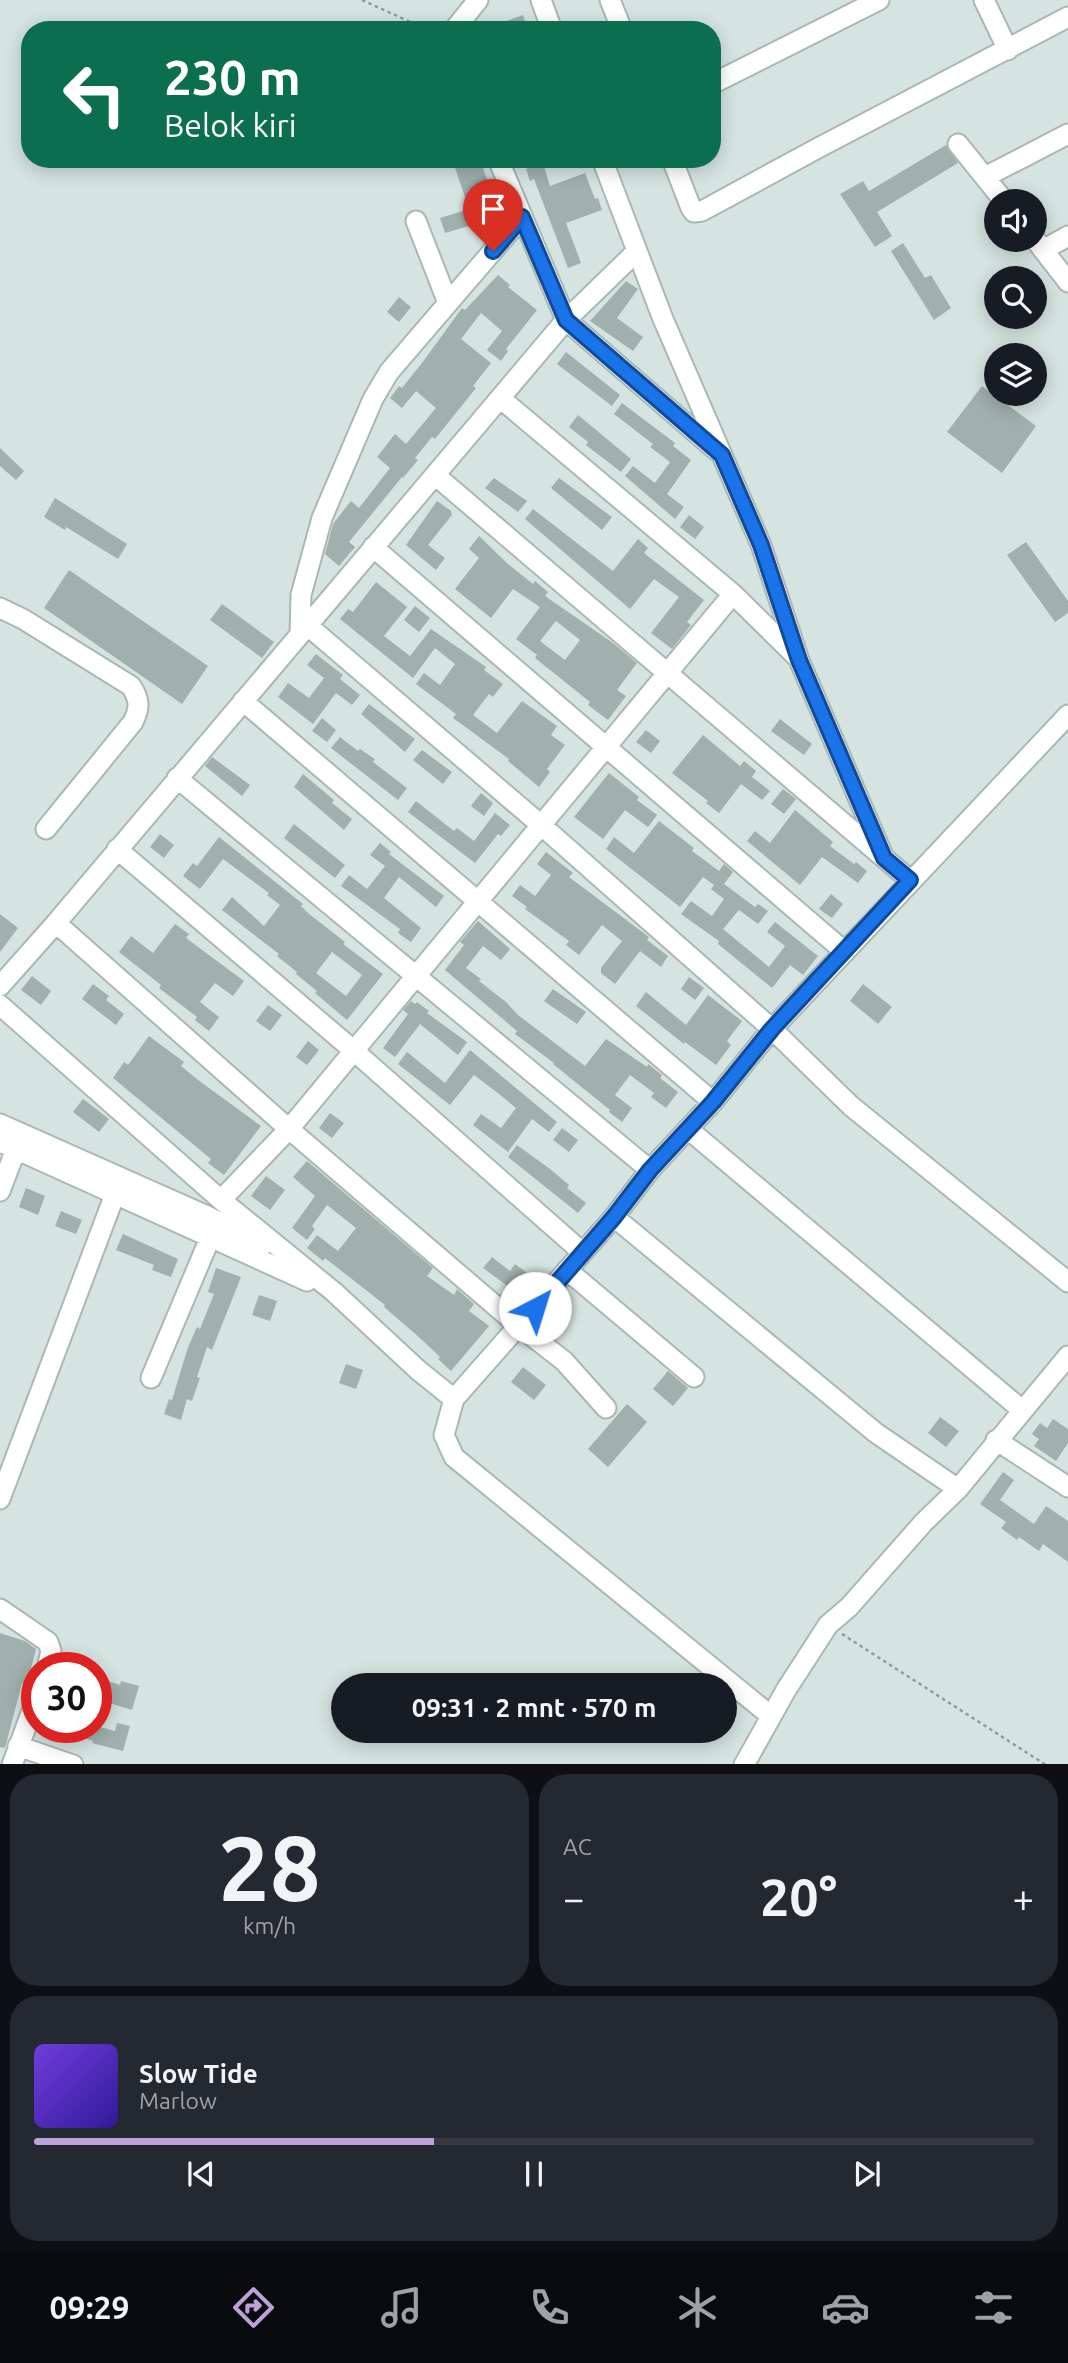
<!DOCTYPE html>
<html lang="id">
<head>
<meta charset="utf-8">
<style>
  :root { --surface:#171b24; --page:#242831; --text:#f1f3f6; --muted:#9ea1a6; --line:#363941; --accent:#bca2d9 }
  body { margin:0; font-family:Ubuntu,sans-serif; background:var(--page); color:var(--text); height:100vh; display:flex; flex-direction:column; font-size:26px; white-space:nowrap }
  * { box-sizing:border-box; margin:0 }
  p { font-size:23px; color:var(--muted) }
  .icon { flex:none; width:38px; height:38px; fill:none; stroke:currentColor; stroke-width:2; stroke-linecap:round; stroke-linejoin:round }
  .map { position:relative; height:1764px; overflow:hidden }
  .panel { display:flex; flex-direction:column; gap:10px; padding:10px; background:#0d0f14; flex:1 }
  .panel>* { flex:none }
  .hud { position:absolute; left:21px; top:21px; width:700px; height:147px; border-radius:28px; box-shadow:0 4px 18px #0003; background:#0b6e4f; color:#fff; overflow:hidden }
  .controls { position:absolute; left:984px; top:189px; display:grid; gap:14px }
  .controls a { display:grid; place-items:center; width:63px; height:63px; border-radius:50%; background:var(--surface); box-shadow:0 4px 18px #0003; font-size:35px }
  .speed { position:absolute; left:21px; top:1652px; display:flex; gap:14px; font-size:35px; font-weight:700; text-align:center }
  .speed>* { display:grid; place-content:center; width:91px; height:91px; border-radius:50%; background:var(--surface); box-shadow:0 4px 18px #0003; line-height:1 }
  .speed .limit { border:10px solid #d22; background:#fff; color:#111 }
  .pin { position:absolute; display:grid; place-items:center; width:60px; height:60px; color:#fff; margin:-72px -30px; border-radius:50% 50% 50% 0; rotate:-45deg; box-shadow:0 0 7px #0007 }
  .pin .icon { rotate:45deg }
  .me { position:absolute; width:77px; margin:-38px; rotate:40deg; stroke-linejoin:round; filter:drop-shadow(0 0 5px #0008) }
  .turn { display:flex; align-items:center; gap:24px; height:147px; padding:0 28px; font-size:32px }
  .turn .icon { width:91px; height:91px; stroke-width:2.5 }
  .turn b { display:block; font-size:49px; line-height:60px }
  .big { font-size:52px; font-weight:700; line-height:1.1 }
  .panel .widget { flex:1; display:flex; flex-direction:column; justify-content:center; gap:10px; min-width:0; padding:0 24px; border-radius:28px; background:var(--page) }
  .panel .dial { align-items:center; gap:0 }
  .dial b { font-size:91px; line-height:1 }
  .song { display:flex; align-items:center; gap:21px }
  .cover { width:84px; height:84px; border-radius:10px; background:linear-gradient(135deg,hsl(260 70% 55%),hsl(250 70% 35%)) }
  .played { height:7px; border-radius:4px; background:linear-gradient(90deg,var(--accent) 40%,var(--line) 40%) }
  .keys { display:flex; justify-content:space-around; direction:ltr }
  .heat { display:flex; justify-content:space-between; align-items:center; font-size:38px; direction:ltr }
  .panel .tiles { flex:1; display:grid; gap:10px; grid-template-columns:1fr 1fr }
  .widget:last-child { grid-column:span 2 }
  .trip { position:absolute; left:331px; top:1673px; width:406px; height:70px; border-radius:35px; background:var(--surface); box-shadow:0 4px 18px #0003; font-weight:700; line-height:70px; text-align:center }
  .menu { display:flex; height:112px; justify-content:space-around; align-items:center; background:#090b0e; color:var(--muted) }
  .menu .icon { width:49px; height:49px }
  .menu .selected { color:var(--accent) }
  .menu b { font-size:32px; color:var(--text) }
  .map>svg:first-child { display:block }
  .building { fill:#a1b0ad; fill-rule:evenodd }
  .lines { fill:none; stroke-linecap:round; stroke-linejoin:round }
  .minor-casing { stroke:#a9b8b5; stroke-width:23 }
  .path { stroke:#929d9b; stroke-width:2.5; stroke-dasharray:3.5 3.5; stroke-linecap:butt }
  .minor { stroke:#fff; stroke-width:19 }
  .route-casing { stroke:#114b97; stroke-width:18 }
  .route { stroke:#1a73e8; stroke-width:12 }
</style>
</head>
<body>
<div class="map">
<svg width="1068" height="1765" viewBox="0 0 1068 1765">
  <rect width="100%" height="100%" fill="#d5e4e1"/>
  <path class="building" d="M523,15l5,15h-40v-2z
    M946,145l12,18 -81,49 15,24 -17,11 -35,-53 23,-13 6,10z
    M452,159h28l17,50 -8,3 5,19 -12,4 -3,-12 -34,10 -5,-15 29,-9z
    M543,163l7,23 35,-13 10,26 3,-1 4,12 -36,13 15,40 -13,5 -34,-89 -4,2 -4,-12z
    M903,243l22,35 6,-3 20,33 -17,12 -43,-69z
    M498,275l12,10 -2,2 29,23 -31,39 2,2 -7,10 -14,-11 15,-19 -21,-18 -20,26 30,24 -18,23 3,2 -41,51 -3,-2 -17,21 3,2 -15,18 -1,-1 -53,65 6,5 -16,19 -14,-12 8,-30 18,-23 8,7 31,-40 -13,-11 18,-23 11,10 30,-36 -20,-17 -14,17 -12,-10 9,-12 3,2 20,-25 40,-55 3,2z
    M626,281l12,8 -21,29 26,19 -10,14 -43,-30z
    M399,297l12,10 -12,15 -12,-10z
    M566,352l54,43 -8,11 -55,-42z
    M982,386l54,40 -34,47 -55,-41z
    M622,403l53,40 -2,3 18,14 -24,34 17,13 -9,12 -50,-43 8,-10 22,17 15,-21 -20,-15 3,-3 -39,-30z
    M578,415l53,44 -10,13 -35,-27 2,-3 -19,-15z
    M0,448l24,23 -8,9 -16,-14z
    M494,478l33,23 -9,11 -33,-24z
    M559,478l53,39 -10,13 -51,-42z
    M55,498l72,46 -9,15 -52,-32 -1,3 -21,-13z
    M437,501l14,10 1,4 -24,30 17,13 -9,12 -30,-25z
    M533,509l80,62 25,-32 10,9 -4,5 60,47 -17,22 4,3 -19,24 -21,-16 28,-36 -25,-18 -24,30 -105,-90z
    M689,515l15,12 -9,12 -15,-12z
    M479,536l29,28 25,20 2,-3 13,11 -3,4 68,47 24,20 -20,27 9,6 -18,24 -20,-15 2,-3 -55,-44 2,-3 -21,-16 24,-32 -27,-18 -22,29 -36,-29 24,-31 -10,-9zM556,621l24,19 -15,20 -25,-19z
    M1026,542l42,59v12l-13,9 -48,-67z
    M69,570l139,96 -26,38 -138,-96z
    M376,582l31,25 -23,29 26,20 21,-27 55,38 -2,3 19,14 -10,13 -4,-3 -16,21 24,18 25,-32 35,25 -6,9 14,10 -18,24 3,3 -11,15 -31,-26 1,-2 -56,-41 3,-4 -40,-30 8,-11 16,12 15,-21 -20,-16 -22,30 -73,-59 8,-10 5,3z
    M222,604l52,38 -12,16 -52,-38z
    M415,606l15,12 -11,14 -15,-12z
    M316,654l27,21 -3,4 20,16 -8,10 -16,-12 -23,31 -35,-27 10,-14 21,15 15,-20 -17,-13z
    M369,704l46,35 -10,13 -44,-38z
    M322,718l14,12 -9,12 -15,-11z
    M780,719l32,25 -8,11 -33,-24z
    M646,730l14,11 -9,12 -15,-11z
    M703,735l37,31 4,-5 12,10 -4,6 18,14 -8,9 -21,-16 -22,29 -13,-10 2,-2 -36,-28z
    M340,737l18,14 2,-2 15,10 -2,3 34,26 -9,12 -67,-52z
    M422,750l30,22 -9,12 -30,-24z
    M212,757l38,28 -8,11 -37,-30z
    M609,773l30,24 -2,3 20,15 -9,12 -23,-17 -22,29 -29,-22z
    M303,774l31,26 -2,3 20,16 -8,11 -50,-43z
    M783,789l13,10 -12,15 -13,-10z
    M481,793l12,10 -9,13 -13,-10z
    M416,801l38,30 3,-3 17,13 21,-28 15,12 -9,11 -3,-2 -23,29 -67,-51z
    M795,810l38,32 -3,4 24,18 2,-2 11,9 -9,12 -36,-26 -22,28 -53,-44 8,-10 15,12z
    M659,821l35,27 -2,3 27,20 5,-7 9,8 -9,12 31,23 3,-3 10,7 -10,13 -19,-14 -16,19 46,38 16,-21 -18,-14 8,-10 43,34 -15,19 -13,-10 -18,23 -54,-44 1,-3 -38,-27 10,-13 21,15 12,-17 -13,-10 3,-4 -11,-8 -23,30 -74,-58 8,-12 20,16z
    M294,824l51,41 -10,13 -51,-40z
    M160,834l14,11 -10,13 -14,-11z
    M219,837l84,67 -2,2 7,7 37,29 -2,2 40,30 -36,46 -32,-27 2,-2 -21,-17 1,-2 -20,-16 2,-2 -57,-44 10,-13 32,29 16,-21 -13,-10 2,-2 -46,-34 -23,30 -17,-13 10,-13 4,3zM332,952l30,23 -16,21 -30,-23z
    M380,843l11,9 -2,2 55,42 -8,11 -37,-30 -15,21 37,30 -10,14 -13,-9 2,-4 -59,-43 8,-11 18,14 18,-23 -15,-11z
    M546,852l27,21 -4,4 80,60 -2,3 21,16 -7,11 -21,-16 -25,33 -14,-11v-5l21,-27 -20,-16 -23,30 -13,-10 3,-4 -44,-32 2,-2 -15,-11 8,-11 15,11 16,-21 -14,-11z
    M831,894l12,10 -11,14 -13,-9z
    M0,914l18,14 -18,24z
    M478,921l32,28 -9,11 -18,-14 -17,22 15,11 -2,2 27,21 12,13 67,51 21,-27 41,28 1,-3 14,11 -2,3 18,14 -12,16 -15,-11 3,-4 -24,-18 -15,20 17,13 -10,14 -13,-10 1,-2 -57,-46 1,-1 -39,-29 2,-3 -72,-61 19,-25 -4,-3z
    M175,924l14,10 -3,4 58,43 -11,15 -18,-13 -15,19 19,15 -10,14 -14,-11 2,-3 -38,-29 2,-3 -42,-33 12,-16 22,17z
    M32,976l19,15 -10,14 -20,-15z
    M689,977l15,11 -9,12 -14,-11z
    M93,984l16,12 -3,4 18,14 -8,11 -34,-26z
    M863,984l29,23 -14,17 -28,-23z
    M553,989l33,23 -9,12 -33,-23z
    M646,992l40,33 22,-30 34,26 -15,20 4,4 -15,20 -31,-23 -1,2 -48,-38z
    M411,1001l4,3 2,-2 12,9 -2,2 40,29 -9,13 -38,-31 -25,33 -12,-9 25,-34 -5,-4z
    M268,1005l14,10 -12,16 -14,-10z
    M149,1036l35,26 -3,4 17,14 63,46 -37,49 -16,-12 3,-4 -98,-81 11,-16 4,3z
    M308,1041l11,9 -12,15 -11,-8z
    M470,1050l87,72 -8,10 -17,-13 -24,33 -35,-27 8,-11 20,14 15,-20 -17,-14 -25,-19 -24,30 -52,-41 9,-12 38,31z
    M83,1099l26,20 -10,13 -26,-20z
    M330,1113l14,10 -12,15 -13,-10z
    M562,1128l16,12 -9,12 -16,-12z
    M517,1145l33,24 19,16 -2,3 19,15 -8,10 -70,-56z
    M307,1161l126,107 -6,8 27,19 3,-6 17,15 -5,7 20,15 -38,45 -13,-12 2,-2 -20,-19 -36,-31 1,-2 -60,-47 -2,3 -16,-13 10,-13 21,16 18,-23 -29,-23 -15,21 3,3 -8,11 -15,-12 23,-32 -22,-19z
    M266,1176l19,14 -15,20 -19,-14z
    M26,1188l19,8 -7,19 -19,-8z
    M61,1211l21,9 -6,14 -21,-8z
    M123,1234l55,25 -7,18 -19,-7 2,-5 -38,-15z
    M492,1257l18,14 5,-7 12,9 -14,17 -30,-22z
    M216,1268l25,9 -29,73 -5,-3 -10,30 3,1 -8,23 -5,-2 -6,21 -17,-6 5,-15 3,1 16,-53 9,-20 3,2 14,-35 -6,-2z
    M259,1295l18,6 -7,20 -18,-6z
    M346,1364l17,6 -7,19 -17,-6z
    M523,1367l23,18 -12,15 -23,-18z
    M668,1371l20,17 -15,18 -20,-17z
    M627,1404l20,18 -39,45 -20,-18z
    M940,1417l19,14 -13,16 -18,-14z
    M1053,1419l15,10v14l-12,18 -22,-15 5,-7 -7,-5 8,-11 7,5z
    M1003,1472l11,8 -14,20 34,24 12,-18 22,15v41l-25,-18 -4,7 -20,-14 -2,3 -16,-12 5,-6 -26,-18z
    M0,1633l25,8 11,8 -9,35 -5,-1 -17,65 -5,-1z
    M102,1679l18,6 1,-4 18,5 -7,24 -36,-11z
    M117,1723l13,3 -7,25 -31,-8 1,-2 -34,-11 1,-3h40l15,4z"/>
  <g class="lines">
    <defs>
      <path id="minor" d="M541,0l11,30
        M610,0l12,30
        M984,0l24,50
        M454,30l24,-30
        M712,84l167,-84
        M958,144l46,57
        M498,159l68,161 150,130
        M602,159l61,160 98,226 38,115 85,198
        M672,159l19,49 3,4 8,-1 116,-63 250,-131
        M985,177l83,-43
        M416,221l32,82
        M1034,238l34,44
        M1043,250l25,-14
        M500,398l233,196 64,63
        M435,475l475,405
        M373,547l472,405
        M0,608l23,11 108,67c9,14 9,22 2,36l-87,107
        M307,625l234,200 231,204 79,77 217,176
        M300,634l1,-39 21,-77 51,-119 16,-27 133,-155
        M243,701l470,401
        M177,778l473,392
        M117,849l236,201 229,202
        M56,923l233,206 230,197 45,35 42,47
        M0,986l56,-63 510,-603 71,-69
        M0,1005l221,195 113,92 84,78 36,29 160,-182 36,-47 63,-68 59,-73 296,-314
        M0,1124l207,92 56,29
        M688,1129l334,281
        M0,1142l307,139
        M0,1191l16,-42
        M221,1200l68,-71 444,-535
        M614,1217l262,216 82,56
        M567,1270l127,107
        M151,1378l59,-140
        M454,1399l-10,36 10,22 317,259
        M996,1440l72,47
        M0,1499l115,-305
        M0,1609l48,33 3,9 -4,17
        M18,1746l55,19
        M12,1765l25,-68
        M744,1765l42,-75 42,-65 21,-18 75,-85 34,-33 110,-133"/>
    </defs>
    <use href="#minor" class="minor-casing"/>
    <path class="path" d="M362,0l66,30
      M842,1634l204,131"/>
    <use href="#minor" class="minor"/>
  </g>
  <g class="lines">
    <defs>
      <path id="route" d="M493,251l29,-34 44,103 156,135 39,90 38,115 85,198 26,22 -138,149 -59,73 -63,68 -36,47 -79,91"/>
    </defs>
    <use href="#route" class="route-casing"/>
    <use href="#route" class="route"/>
  </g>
</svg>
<div class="controls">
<a><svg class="icon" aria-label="sound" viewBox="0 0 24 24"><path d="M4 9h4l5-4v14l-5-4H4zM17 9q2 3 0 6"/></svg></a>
<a><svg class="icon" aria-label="search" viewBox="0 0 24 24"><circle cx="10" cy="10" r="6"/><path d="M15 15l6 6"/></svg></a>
<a><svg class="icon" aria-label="layers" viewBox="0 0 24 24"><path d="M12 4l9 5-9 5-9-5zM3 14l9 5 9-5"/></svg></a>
</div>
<div class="speed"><div class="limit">30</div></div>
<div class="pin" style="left:493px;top:251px;background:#d93025"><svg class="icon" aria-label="arrive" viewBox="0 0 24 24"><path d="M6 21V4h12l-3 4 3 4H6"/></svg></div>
<svg class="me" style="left:535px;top:1308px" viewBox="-20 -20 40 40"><circle r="19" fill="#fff"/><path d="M0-13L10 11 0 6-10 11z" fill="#1a73e8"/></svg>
<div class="trip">09:31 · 2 mnt · 570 m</div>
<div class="hud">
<div class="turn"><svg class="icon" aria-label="left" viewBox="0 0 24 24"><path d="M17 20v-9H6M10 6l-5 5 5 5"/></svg><div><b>230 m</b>Belok kiri</div></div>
</div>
</div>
<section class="panel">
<div class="tiles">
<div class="widget dial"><b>28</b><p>km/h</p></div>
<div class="widget"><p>AC</p>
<div class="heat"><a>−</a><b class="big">20°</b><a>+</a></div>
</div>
<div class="widget">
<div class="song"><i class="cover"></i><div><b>Slow Tide</b><p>Marlow</p></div></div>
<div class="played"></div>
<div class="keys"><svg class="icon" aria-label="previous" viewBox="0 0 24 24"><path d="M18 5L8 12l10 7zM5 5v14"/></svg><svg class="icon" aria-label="pause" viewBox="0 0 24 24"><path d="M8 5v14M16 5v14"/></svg><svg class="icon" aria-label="next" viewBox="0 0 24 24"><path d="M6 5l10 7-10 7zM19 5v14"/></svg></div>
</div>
</div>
</section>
<nav class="menu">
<b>09:29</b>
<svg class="icon selected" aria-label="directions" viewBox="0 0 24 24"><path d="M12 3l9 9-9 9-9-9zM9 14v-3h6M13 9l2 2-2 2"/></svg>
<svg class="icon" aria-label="music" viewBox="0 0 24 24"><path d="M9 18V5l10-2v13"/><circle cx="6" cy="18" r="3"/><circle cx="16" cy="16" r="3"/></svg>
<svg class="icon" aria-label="phone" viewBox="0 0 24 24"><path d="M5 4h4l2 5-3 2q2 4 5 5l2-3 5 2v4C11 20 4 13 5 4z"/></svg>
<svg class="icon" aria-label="climate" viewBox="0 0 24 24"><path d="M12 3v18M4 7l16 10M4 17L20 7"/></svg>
<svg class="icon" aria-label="car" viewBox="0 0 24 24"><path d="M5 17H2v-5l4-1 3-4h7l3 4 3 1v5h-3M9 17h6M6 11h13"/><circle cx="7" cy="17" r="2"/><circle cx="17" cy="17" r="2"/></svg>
<svg class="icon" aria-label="filters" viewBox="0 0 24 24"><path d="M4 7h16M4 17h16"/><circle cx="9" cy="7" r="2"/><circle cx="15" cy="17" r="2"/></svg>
</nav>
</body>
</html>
